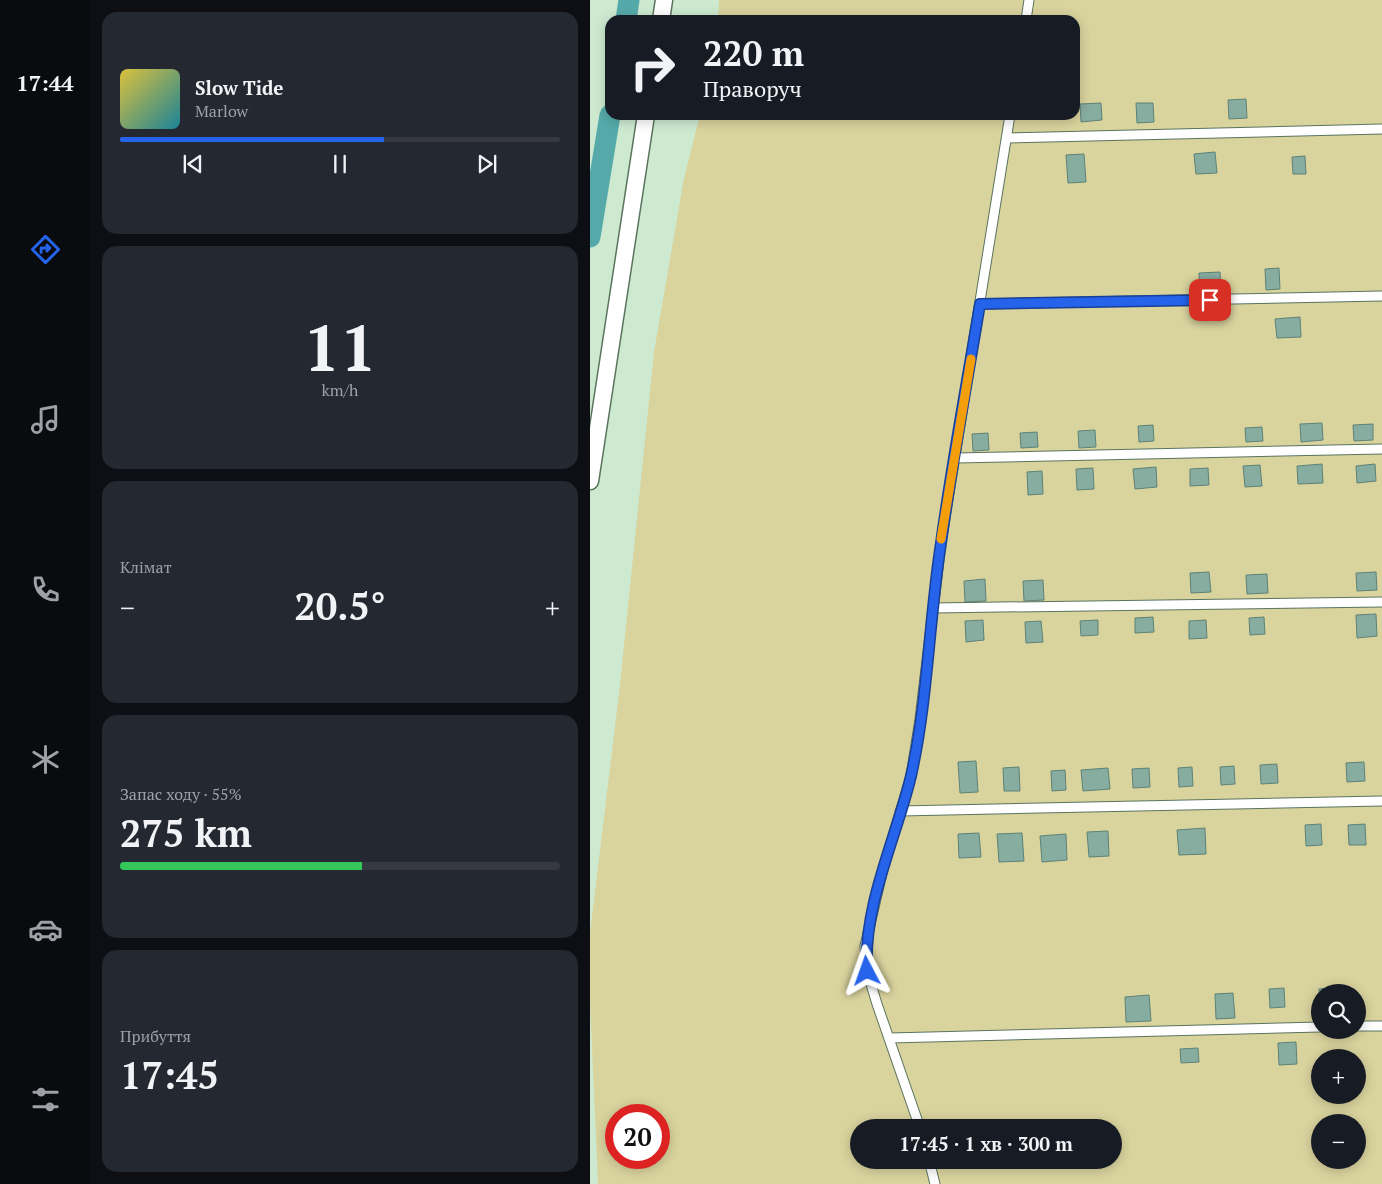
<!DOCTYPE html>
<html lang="uk">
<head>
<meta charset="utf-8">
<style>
  :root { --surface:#171b24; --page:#242831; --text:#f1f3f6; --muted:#9ea1a6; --line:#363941; --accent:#2563eb }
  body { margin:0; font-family:"PT Serif",serif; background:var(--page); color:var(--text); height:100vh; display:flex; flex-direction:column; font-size:19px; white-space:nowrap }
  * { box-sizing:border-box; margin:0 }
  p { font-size:16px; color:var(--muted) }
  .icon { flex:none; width:28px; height:28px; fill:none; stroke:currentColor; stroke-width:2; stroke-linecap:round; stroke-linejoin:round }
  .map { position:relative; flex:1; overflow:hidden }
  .details { display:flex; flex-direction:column; gap:12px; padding:12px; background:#0d0f14; width:500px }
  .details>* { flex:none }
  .top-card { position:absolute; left:15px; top:15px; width:475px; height:105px; border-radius:15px; box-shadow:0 2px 12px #0003; background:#171b24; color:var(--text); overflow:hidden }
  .fabs { position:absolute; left:721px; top:984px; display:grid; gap:10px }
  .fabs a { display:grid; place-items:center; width:55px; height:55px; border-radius:50%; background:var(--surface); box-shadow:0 2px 12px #0003; font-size:25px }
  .speed { position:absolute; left:15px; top:1104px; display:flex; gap:10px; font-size:25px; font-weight:700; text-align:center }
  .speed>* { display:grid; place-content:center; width:65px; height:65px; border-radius:50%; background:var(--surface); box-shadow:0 2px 12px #0003; line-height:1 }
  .speed .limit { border:8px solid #d22; background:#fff; color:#111 }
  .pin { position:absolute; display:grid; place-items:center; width:42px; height:42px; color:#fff; margin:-21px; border-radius:10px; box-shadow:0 2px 8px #0006 }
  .me { position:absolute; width:55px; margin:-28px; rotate:356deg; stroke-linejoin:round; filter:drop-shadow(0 0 4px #0008) }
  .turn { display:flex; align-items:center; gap:18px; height:105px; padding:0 15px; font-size:22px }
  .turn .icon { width:65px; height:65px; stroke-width:2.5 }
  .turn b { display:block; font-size:35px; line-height:42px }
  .big { font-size:38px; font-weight:800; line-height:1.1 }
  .details .tile { flex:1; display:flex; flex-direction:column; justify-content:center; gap:8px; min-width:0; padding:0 18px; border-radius:15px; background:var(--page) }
  .details .dial { align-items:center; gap:0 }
  .dial b { font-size:65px; line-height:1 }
  .song { display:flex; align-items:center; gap:15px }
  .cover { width:60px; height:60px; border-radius:8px; background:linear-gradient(135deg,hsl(50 70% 55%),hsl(190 70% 35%)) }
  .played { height:5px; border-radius:2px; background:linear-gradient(90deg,var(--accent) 60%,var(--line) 60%) }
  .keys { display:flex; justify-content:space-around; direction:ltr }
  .heat { display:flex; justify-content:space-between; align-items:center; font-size:28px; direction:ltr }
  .charge { height:8px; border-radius:4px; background:linear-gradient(90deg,#34c759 55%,var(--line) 0) }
  .trip { position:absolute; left:260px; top:1119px; width:272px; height:50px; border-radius:25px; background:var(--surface); box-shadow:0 2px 12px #0003; font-weight:800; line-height:50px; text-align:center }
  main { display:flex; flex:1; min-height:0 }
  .dock { display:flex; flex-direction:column; width:90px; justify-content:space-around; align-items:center; background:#090b0e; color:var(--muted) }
  .dock .icon { width:35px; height:35px }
  .dock .on { color:var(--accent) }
  .dock b { font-size:22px; color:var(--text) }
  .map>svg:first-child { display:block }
  .green { fill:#d9d39e; fill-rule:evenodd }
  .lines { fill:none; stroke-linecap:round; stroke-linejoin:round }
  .canal { stroke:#55aaa9; stroke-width:21 }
  .building { fill:#87ada0; stroke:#5d8276 }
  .service-casing { stroke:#5a745e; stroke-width:11 }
  .minor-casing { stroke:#5a745e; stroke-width:19 }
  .service { stroke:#fff; stroke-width:9 }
  .minor { stroke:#fff; stroke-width:16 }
  .route-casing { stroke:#184099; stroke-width:12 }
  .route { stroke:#2563eb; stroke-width:9 }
  .slow { stroke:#f59e0b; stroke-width:9 }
</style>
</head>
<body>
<main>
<nav class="dock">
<b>17:44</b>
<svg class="icon on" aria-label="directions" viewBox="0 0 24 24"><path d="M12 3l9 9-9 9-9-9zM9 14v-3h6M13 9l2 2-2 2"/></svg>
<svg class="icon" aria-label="music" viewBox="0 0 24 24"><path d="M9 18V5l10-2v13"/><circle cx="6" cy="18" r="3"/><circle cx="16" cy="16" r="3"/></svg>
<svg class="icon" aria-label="phone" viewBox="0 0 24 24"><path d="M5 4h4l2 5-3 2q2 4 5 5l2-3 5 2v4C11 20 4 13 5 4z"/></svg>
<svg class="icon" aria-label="climate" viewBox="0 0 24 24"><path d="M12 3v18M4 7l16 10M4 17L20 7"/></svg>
<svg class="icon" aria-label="car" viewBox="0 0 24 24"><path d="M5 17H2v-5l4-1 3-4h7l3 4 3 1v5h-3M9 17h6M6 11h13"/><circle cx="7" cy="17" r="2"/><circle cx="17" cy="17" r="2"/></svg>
<svg class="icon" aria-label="filters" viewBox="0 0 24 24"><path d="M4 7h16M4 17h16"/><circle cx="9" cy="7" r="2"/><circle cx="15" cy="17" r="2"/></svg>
</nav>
<section class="details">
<div class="tile">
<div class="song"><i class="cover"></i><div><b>Slow Tide</b><p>Marlow</p></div></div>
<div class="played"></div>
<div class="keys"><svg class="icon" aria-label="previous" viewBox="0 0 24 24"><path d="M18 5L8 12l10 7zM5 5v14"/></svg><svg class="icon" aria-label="pause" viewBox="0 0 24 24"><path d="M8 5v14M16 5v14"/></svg><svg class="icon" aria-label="next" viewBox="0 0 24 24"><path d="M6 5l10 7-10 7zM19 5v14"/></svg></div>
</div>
<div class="tile dial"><b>11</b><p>km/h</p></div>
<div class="tile"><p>Клімат</p>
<div class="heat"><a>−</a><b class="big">20.5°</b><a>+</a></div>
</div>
<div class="tile"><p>Запас ходу · 55%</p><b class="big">275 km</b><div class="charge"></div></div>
<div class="tile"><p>Прибуття</p><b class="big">17:45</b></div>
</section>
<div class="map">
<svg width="792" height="1184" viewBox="0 0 792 1184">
  <rect width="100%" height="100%" fill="#cdead1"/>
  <path class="green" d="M129,0h663v1184h-784l-8,-183v-68l30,-248 34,-333 30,-174 16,-63h375v-95h-357zM730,992h38v38h-38zM730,1058h38v37h-38zM26,1115h43v43h-43zM730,1122h38v38h-38zM269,1128h255v32h-255z"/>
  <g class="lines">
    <path class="canal" d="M36,20l3,-20
      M0,237l20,-122"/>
  </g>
  <path class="building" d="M656,99l1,19 -18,1 -1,-19z
    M511,103l1,17 -21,2 -1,-18z
    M546,103h17l1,19 -17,1z
    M625,152l2,21 -21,1 -2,-20z
    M494,154l2,28 -18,1 -2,-28z
    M715,156l1,18h-13l-1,-17z
    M689,268l1,21 -14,1 -1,-21z
    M630,272l1,20 -21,2 -1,-21z
    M710,317l1,20 -24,1 -2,-19z
    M732,423l1,17 -22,2 -1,-18z
    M783,424v16l-19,1 -1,-16z
    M563,425l1,16 -15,1 -1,-16z
    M672,427l1,14 -17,1 -1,-14z
    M505,430l1,17 -17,1 -1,-17z
    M447,432l1,15 -17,1 -1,-15z
    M398,433l1,17 -16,1 -1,-17z
    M732,464l1,19 -25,1 -1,-18z
    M785,464l1,17 -19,2 -1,-17z
    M670,465l2,21 -17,1 -2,-21z
    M566,467l1,20 -22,2 -2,-20z
    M503,468l1,21 -17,1 -1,-21z
    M618,468l1,17 -19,1v-17z
    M452,471l1,23 -15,1 -1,-23z
    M619,572l2,20 -20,1 -1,-20z
    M786,572l1,18 -20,1 -1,-18z
    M677,574l1,19 -21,1 -1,-19z
    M395,579l1,22 -21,1 -1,-21z
    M453,580l1,20 -20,1 -1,-20z
    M786,614l1,22 -20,2 -1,-23z
    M563,617l1,15 -19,1v-15z
    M674,617l1,17 -15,1 -1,-17z
    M393,620l1,20 -18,2 -1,-21z
    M508,620v15l-17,1 -1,-15z
    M616,620l1,18 -18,1v-18z
    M451,621l2,21 -17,1 -1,-21z
    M386,761l2,31 -18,1 -2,-31z
    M774,762l1,19 -18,1 -1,-19z
    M687,764l1,19 -17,1 -1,-19z
    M644,766l1,18 -14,1 -1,-18z
    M429,767l1,24h-16l-1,-23z
    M602,767l1,19 -14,1 -1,-19z
    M518,768l2,21 -27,2 -2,-21z
    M559,768l1,19 -17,1 -1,-19z
    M475,770l1,20 -14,1 -1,-20z
    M731,824l1,21 -16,1 -1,-21z
    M775,824l1,21h-17l-1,-20z
    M615,828l1,26 -27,1 -2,-25z
    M518,831l1,25 -20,1 -2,-25z
    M389,833l2,24 -22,1 -1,-24z
    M432,833l2,28 -25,1 -2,-28z
    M476,834l1,26 -25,2 -2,-26z
    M694,988l1,19 -15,1 -1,-19z
    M745,988v4h-15v9l-1,-12z
    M643,993l2,25 -19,1 -1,-25z
    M559,995l2,26 -25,1 -1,-25z
    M706,1042l1,22 -18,1 -1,-22z
    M608,1048l1,14 -18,1 -1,-14z"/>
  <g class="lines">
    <defs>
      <path id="service" d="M436,20l3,-20
        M417,138l375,-9
        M390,304l402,-8
        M365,458l427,-9
        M343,608l449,-6
        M310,811l482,-10
        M768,1026h24
        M300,1038l430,-11
        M330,1128l-43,-124 -10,-33 -2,-25 18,-77 28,-93 9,-57 21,-176 69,-428
        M339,1160l6,24"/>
      <path id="minor" d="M71,20l3,-20
        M0,481l56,-366"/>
    </defs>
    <use href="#service" class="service-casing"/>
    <use href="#minor" class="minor-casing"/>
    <use href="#service" class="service"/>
    <use href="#minor" class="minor"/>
  </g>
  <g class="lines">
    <defs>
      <path id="route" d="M277,971c-4,-66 29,-132 44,-195 17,-76 18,-156 30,-233 11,-80 26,-160 39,-239l230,-4"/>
    </defs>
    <use href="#route" class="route-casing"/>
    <use href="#route" class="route"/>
    <path class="slow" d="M351,539l30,-180"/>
  </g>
</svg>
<div class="fabs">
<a><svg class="icon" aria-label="search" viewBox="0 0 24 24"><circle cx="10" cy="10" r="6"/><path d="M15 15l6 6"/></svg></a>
<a>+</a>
<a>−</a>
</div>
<div class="speed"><div class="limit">20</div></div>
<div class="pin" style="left:620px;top:300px;background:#d93025"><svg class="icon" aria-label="arrive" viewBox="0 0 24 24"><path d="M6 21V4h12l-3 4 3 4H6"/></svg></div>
<svg class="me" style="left:277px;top:971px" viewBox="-20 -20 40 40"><path d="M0-17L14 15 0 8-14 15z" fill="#2563eb" stroke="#fff" stroke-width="4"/></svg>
<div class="trip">17:45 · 1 хв · 300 m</div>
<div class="top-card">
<div class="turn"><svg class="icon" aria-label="right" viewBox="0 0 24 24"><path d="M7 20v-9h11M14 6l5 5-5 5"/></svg><div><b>220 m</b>Праворуч</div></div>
</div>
</div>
</main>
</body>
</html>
